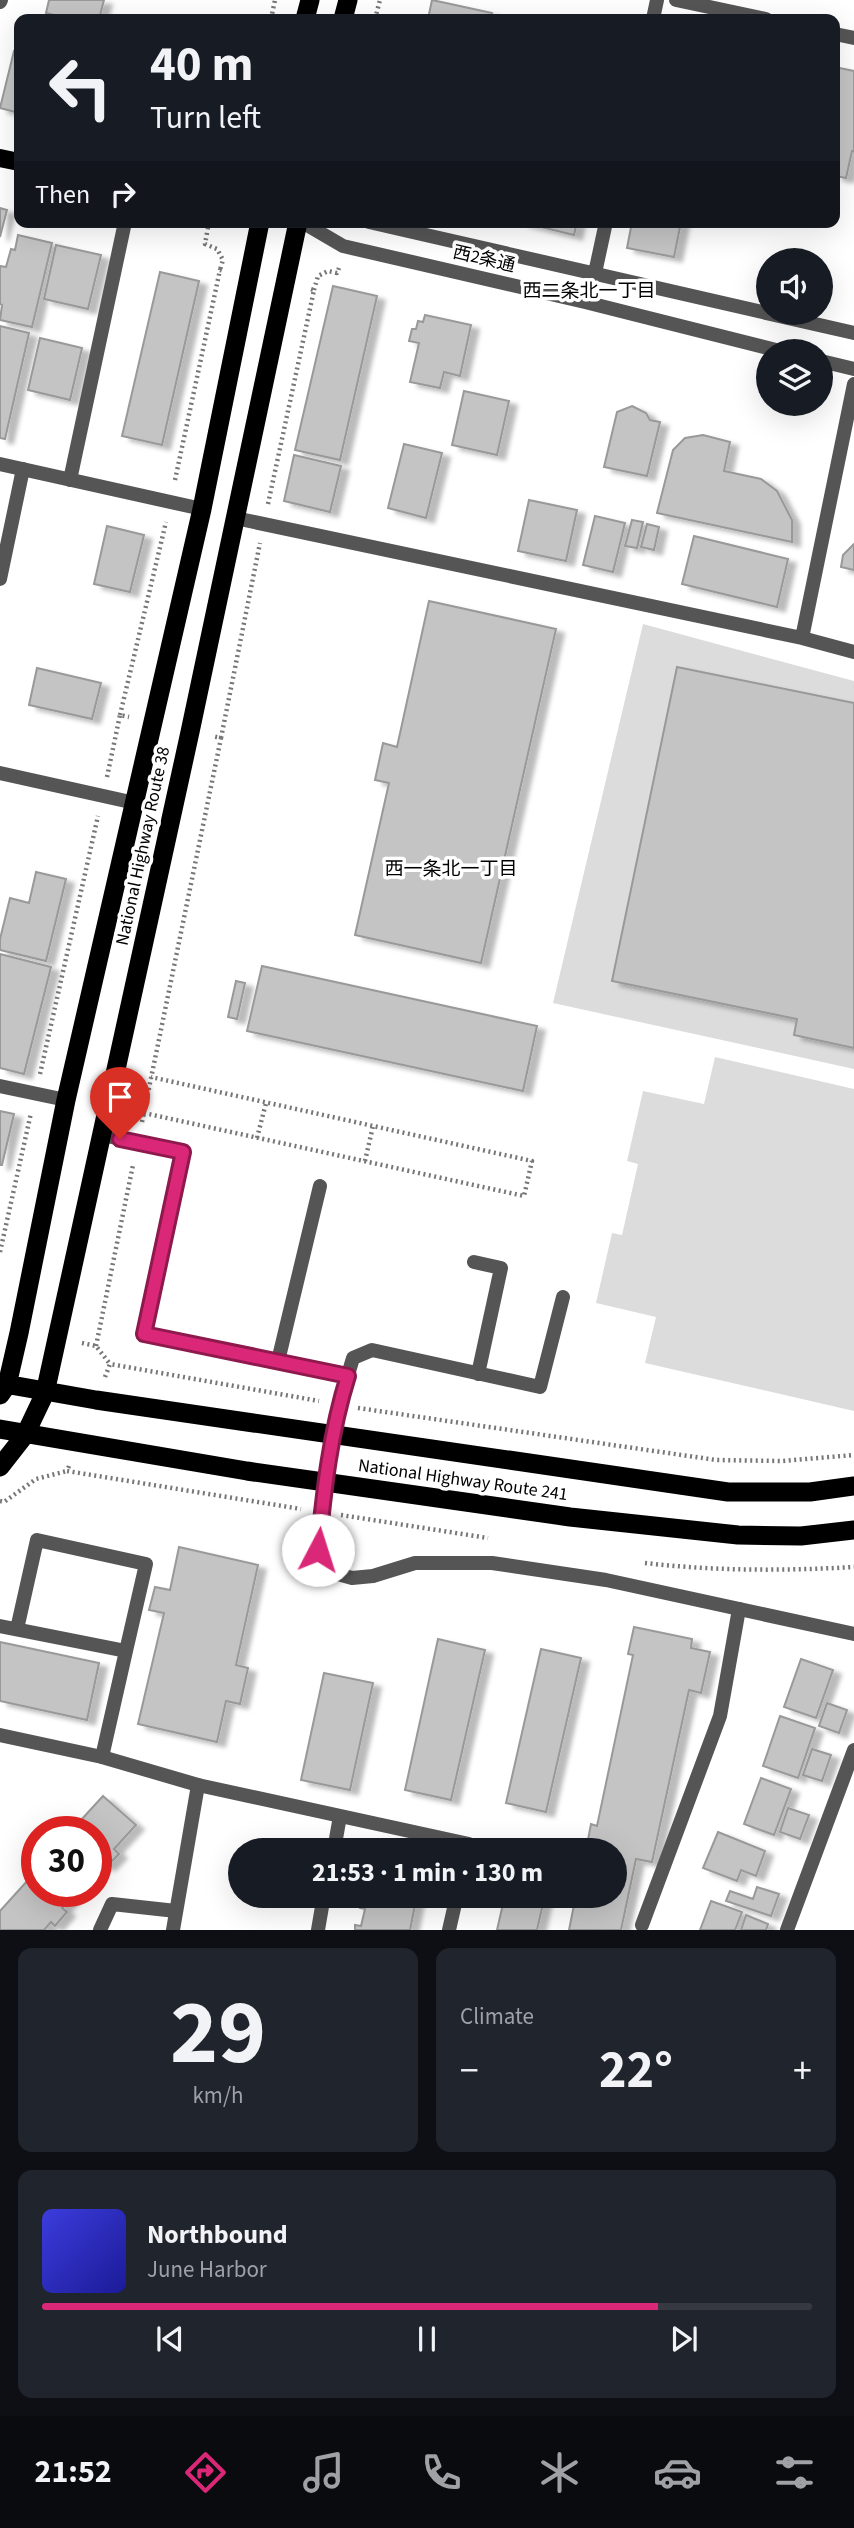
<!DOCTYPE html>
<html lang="en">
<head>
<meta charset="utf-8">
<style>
  :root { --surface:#171b24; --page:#20242c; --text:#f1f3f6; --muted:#9ea1a6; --line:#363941; --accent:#db2777 }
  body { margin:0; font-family:"Source Sans 3","Noto Sans JP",sans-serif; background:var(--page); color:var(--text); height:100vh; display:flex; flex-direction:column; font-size:26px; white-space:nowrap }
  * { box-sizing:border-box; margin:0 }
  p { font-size:23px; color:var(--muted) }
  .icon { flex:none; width:38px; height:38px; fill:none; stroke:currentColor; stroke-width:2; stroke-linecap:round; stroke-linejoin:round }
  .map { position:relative; height:1930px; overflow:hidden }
  .sheet { display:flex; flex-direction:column; gap:18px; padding:18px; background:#0d0f14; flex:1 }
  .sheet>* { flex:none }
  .top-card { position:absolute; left:14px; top:14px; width:826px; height:214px; border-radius:14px; box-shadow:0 7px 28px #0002; background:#171b24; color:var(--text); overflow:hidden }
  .buttons { position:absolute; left:756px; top:248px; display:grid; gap:14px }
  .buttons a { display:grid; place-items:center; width:77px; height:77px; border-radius:50%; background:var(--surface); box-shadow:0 7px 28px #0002; font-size:35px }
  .speed { position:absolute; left:21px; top:1816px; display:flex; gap:14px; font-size:35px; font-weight:700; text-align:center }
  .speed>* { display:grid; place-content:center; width:91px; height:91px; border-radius:50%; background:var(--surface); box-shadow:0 7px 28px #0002; line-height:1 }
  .speed .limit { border:10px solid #d22; background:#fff; color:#111 }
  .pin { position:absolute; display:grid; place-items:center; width:60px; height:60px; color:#fff; margin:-72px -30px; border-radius:50% 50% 50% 0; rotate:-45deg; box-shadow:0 0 7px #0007 }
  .pin .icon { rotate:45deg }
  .me { position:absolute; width:77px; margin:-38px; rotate:5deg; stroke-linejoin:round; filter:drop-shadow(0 0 5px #0008) }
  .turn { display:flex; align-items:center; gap:24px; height:147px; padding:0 21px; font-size:32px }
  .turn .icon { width:91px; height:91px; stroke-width:2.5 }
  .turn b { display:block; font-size:49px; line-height:60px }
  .then { display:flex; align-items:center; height:66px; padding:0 21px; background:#0003; gap:14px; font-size:26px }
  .big { font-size:52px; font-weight:700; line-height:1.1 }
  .sheet .card { flex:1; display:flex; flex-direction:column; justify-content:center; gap:10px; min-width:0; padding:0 24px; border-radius:14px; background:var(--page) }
  .sheet .dial { align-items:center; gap:0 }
  .dial b { font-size:91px; line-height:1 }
  .song { display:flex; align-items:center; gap:21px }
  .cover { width:84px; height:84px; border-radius:10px; background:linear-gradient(135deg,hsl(240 70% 55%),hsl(240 70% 35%)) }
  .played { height:7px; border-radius:4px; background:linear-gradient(90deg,var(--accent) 80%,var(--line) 80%) }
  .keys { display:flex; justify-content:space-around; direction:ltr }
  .heat { display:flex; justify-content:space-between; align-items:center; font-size:38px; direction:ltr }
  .sheet .tiles { flex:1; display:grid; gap:18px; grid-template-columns:1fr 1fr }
  .card:last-child { grid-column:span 2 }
  .trip { position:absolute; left:228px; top:1838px; width:399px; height:70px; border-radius:35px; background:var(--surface); box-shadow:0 7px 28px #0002; font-weight:700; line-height:70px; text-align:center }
  .dock { display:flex; height:112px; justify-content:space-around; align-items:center; background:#090b0e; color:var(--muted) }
  .dock .icon { width:49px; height:49px }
  .dock .on { color:var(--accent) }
  .dock b { font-size:32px; color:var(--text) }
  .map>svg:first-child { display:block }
  .green { fill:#dcdcdc }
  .building { fill:#c4c4c4; stroke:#999; stroke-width:2; filter:url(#shadow) }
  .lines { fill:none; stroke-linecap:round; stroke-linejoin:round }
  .path { stroke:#777; stroke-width:4.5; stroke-dasharray:2 3.5; stroke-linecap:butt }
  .service { stroke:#555; stroke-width:14 }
  .minor { stroke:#555; stroke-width:14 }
  .primary { stroke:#000; stroke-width:18 }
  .trunk { stroke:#000; stroke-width:19 }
  .route-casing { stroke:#8e194d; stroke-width:18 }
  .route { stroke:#db2777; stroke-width:12 }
  .labels { text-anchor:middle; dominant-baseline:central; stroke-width:7; stroke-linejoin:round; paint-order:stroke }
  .street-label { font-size:18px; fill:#000; stroke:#fff }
  .neighbourhood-label { font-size:19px; fill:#000; stroke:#fff }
</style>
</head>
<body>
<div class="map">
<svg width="854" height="1930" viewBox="0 0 854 1930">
  <defs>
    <filter id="shadow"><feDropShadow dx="8" dy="4.5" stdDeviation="2" flood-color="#0004"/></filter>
  </defs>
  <rect width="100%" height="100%" fill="#fff"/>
  <path class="green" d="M643,624l211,57v388l-301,-66z
    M715,1057l139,32v322l-209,-48 11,-46 -60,-14 16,-70 10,2 16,-71 -11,-3 16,-70 61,13z"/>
  <path class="building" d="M49,0h55l-5,19h-29l-24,-6z
    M432,0l60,13 -2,6h-62z
    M14,51l5,1v61l-19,-5z
    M835,67l19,4v80h-2l-6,27 -11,-2z
    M0,208l7,2 -7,27z
    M521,222h56l-3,13z
    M632,222h49l-7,35 -47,-9z
    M18,235l34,8 -20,84 -32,-7 2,-15 -2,-1v-38l6,1 5,-18 4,1z
    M56,245l45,10 -13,54 -44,-10z
    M160,272l39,9 -37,164 -40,-9z
    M333,286l44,10 -37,164 -45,-10z
    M425,315l46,10 -11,51 -16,-4 -4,16 -30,-6 9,-39 -10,-2 3,-12h4l2,-8 5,1z
    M0,326l29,7 -24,106 -5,-1z
    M40,338l42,10 -12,52 -42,-10z
    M464,391l45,10 -12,54 -45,-10z
    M632,406l14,7 4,7 10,2 -13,54 -43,-9 13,-55z
    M703,435l27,7 -6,29 37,8 16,12 15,29v22l-135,-29 16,-63 12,-12z
    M404,444l38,9 -16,65 -38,-10z
    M294,455l47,11 -11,46 -46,-11z
    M529,500l48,10 -11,51 -48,-10z
    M595,516l30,7 -12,49 -30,-7z
    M632,520l11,2 -6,26 -12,-2z
    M647,524l12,3 -5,23 -13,-3z
    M107,526l37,9 -14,57 -36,-8z
    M694,536l94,23 -11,48 -95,-23z
    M854,544v26l-13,-3 2,-12z
    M429,601l127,28 -75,334 -126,-28 34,-152 -14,-3 8,-37 14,4z
    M677,667l177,36v345l-60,-13 3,-16 -185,-38z
    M37,668l64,15 -9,36 -63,-14z
    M36,872l30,7 -20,82 -46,-11v-11l10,-41 19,5z
    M0,954l51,13 -27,107 -24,-6z
    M262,966l275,60 -14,65 -276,-60z
    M236,981l9,2 -8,36 -9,-2z
    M0,1111l14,3 -12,51h-2z
    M179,1547l79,18 -22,100 12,3 -8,36 -14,-3 -9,41 -79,-18 26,-111 -15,-3 6,-23 15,3z
    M634,1627l58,12 -1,9 19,4 -9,41 -12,-3 -37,172 -16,-3 -15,71h-52l7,-35h38v-45h-28l5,-26 6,2 36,-171 -5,-1z
    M438,1639l47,11 -34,150 -46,-10z
    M0,1642l99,21 -12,57 -87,-19z
    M541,1649l40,9 -35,154 -40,-9z
    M801,1659l32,11 -17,48 -32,-11z
    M324,1673l49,10 -23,107 -49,-10z
    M827,1703l20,7 -8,23 -20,-7z
    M780,1716l35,12 -17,50 -35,-12z
    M812,1749l19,6 -9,26 -19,-6z
    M761,1778l30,11 -17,46 -30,-11z
    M103,1796l33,29 -22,24 5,5 -12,12 -4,-3 -7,7v-38h-26z
    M788,1808l21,7 -9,24 -20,-7z
    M718,1832l47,19 -9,25 -15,-6 -4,11 -34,-13z
    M517,1840l38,8v2h-40z
    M37,1870v22h40l-15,16 5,4 -12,14 -4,-4 -7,8h-44v-19z
    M757,1887l22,7 -8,22 -45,-15 4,-10 23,8z
    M363,1895h54l-7,35h-55v-5l6,1 4,-17 -5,-1z
    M505,1895h40l-8,35h-40z
    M711,1901l31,11 -7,18h-35z
    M746,1915l22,9 -2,6h-25z"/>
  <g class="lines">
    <path class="path" d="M271,19l4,-19
      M375,19l5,-19
      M209,222l-4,22 12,5 6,11 -3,10
      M314,290l4,-14 10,-5 9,2 2,-5
      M175,480l45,-210 4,1
      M268,504l46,-214 -6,-2
      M120,715l46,-193
      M221,738l39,-195
      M107,777l13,-62 9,2
      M40,1074l58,-258
      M144,1113l380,83 8,-35 -381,-84
      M142,1122l79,-384 -9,-2
      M257,1138l9,-35
      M365,1161l8,-35
      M0,1252l31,-139
      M82,1343l14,3 14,18
      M96,1346l37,-181
      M105,1377l5,-13 209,37
      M358,1408l358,52 66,1 72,-6
      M69,1466l-2,5 234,38
      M0,1501l4,1 32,-23 31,-8
      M341,1515l147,23
      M645,1563c70,8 139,8 209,4"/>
    <path class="service" d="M70,480l55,-258
      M235,518l567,120 52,-254
      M0,579l23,-110
      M802,638l52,14
      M102,1135l81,17 -39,182 204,42
      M474,1262l27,6 -23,106
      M278,1361l42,-175
      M324,1481l15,-76 14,-47 19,-8 168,37 23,-90
      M0,1626l126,25 -24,106
      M17,1629l20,-89 109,24 -20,87
      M198,1785l271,59 -1,6
      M334,1850l6,-34
      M642,1925l78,-209 19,-107
      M100,1930l12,-26 64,7
      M318,1930l6,-35
      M449,1930l8,-35"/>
    <path class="minor" d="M676,0l90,19
      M0,2l1,-2
      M653,19l4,-19
      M835,34l19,4
      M302,222l41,24 242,56 199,50
      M369,222l485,111
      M595,273l11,-51
      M821,361l33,8
      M0,464l202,45
      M0,773l135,30
      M0,1086l66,14
      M324,1481l-6,69 13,22 21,6 21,-2 42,-13h77l114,17 248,54
      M0,1735l102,22 96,28 -25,145
      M787,1930l67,-180"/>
    <path class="primary" d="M0,158l19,4"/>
    <path class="trunk" d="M305,19l5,-19
      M343,19l5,-19
      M0,1383l96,17 632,92h82l44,-6
      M0,1395l7,-10 12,-52 47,-233 136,-591 58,-287
      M0,1429l247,42 323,46 168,18 63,1 53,-6
      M0,1467l25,-32 20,-42 145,-661 108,-510"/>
  </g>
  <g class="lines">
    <defs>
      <path id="route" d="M120,1139l63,13 -39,182 204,42c-18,57 -24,115 -30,174"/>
    </defs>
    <use href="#route" class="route-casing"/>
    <use href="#route" class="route"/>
  </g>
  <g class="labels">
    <g class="street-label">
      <text transform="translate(484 259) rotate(13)">西2条通</text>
      <text transform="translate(143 846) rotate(-78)">National Highway Route 38</text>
      <text transform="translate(463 1480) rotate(8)">National Highway Route 241</text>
    </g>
    <g class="neighbourhood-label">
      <text x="589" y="291">西二条北一丁目</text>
      <text x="451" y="869">西一条北一丁目</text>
    </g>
  </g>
</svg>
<div class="buttons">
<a><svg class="icon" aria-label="sound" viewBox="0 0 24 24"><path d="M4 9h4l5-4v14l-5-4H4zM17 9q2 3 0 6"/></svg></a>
<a><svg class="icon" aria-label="layers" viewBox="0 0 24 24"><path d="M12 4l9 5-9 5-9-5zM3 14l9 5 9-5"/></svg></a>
</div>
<div class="speed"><div class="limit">30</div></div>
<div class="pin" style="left:120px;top:1139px;background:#d93025"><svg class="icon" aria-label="arrive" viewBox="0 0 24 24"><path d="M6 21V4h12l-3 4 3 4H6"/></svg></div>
<svg class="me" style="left:318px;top:1550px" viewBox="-20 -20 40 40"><circle r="19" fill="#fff"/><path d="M0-13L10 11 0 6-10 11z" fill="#db2777"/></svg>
<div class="trip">21:53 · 1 min · 130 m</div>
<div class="top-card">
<div class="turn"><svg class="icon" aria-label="left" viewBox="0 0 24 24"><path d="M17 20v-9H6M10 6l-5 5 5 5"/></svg><div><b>40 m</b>Turn left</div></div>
<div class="then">Then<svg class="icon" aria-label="right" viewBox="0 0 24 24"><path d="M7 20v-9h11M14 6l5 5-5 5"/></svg></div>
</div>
</div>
<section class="sheet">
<div class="tiles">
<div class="card dial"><b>29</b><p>km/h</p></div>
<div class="card"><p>Climate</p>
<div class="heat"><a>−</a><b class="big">22°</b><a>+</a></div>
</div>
<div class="card">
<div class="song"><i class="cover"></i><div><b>Northbound</b><p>June Harbor</p></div></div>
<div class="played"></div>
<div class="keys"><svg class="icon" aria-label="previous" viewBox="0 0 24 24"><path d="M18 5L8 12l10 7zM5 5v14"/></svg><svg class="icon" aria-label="pause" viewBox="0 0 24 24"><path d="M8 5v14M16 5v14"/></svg><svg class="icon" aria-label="next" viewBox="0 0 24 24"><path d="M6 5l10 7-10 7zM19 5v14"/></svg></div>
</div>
</div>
</section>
<nav class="dock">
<b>21:52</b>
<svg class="icon on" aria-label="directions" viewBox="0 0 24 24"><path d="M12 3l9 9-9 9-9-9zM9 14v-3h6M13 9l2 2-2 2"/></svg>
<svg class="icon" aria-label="music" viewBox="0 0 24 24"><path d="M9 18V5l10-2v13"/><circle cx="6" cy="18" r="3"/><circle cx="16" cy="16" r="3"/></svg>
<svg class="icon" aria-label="phone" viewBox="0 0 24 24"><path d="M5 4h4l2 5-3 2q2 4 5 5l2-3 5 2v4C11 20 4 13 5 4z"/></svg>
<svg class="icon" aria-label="climate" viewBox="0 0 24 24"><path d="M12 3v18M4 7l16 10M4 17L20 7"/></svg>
<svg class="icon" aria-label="car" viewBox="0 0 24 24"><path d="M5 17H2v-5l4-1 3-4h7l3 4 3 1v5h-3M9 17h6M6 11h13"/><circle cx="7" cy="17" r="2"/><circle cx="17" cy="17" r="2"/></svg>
<svg class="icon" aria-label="filters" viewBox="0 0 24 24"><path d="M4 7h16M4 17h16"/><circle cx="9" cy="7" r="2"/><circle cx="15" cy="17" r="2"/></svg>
</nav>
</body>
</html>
